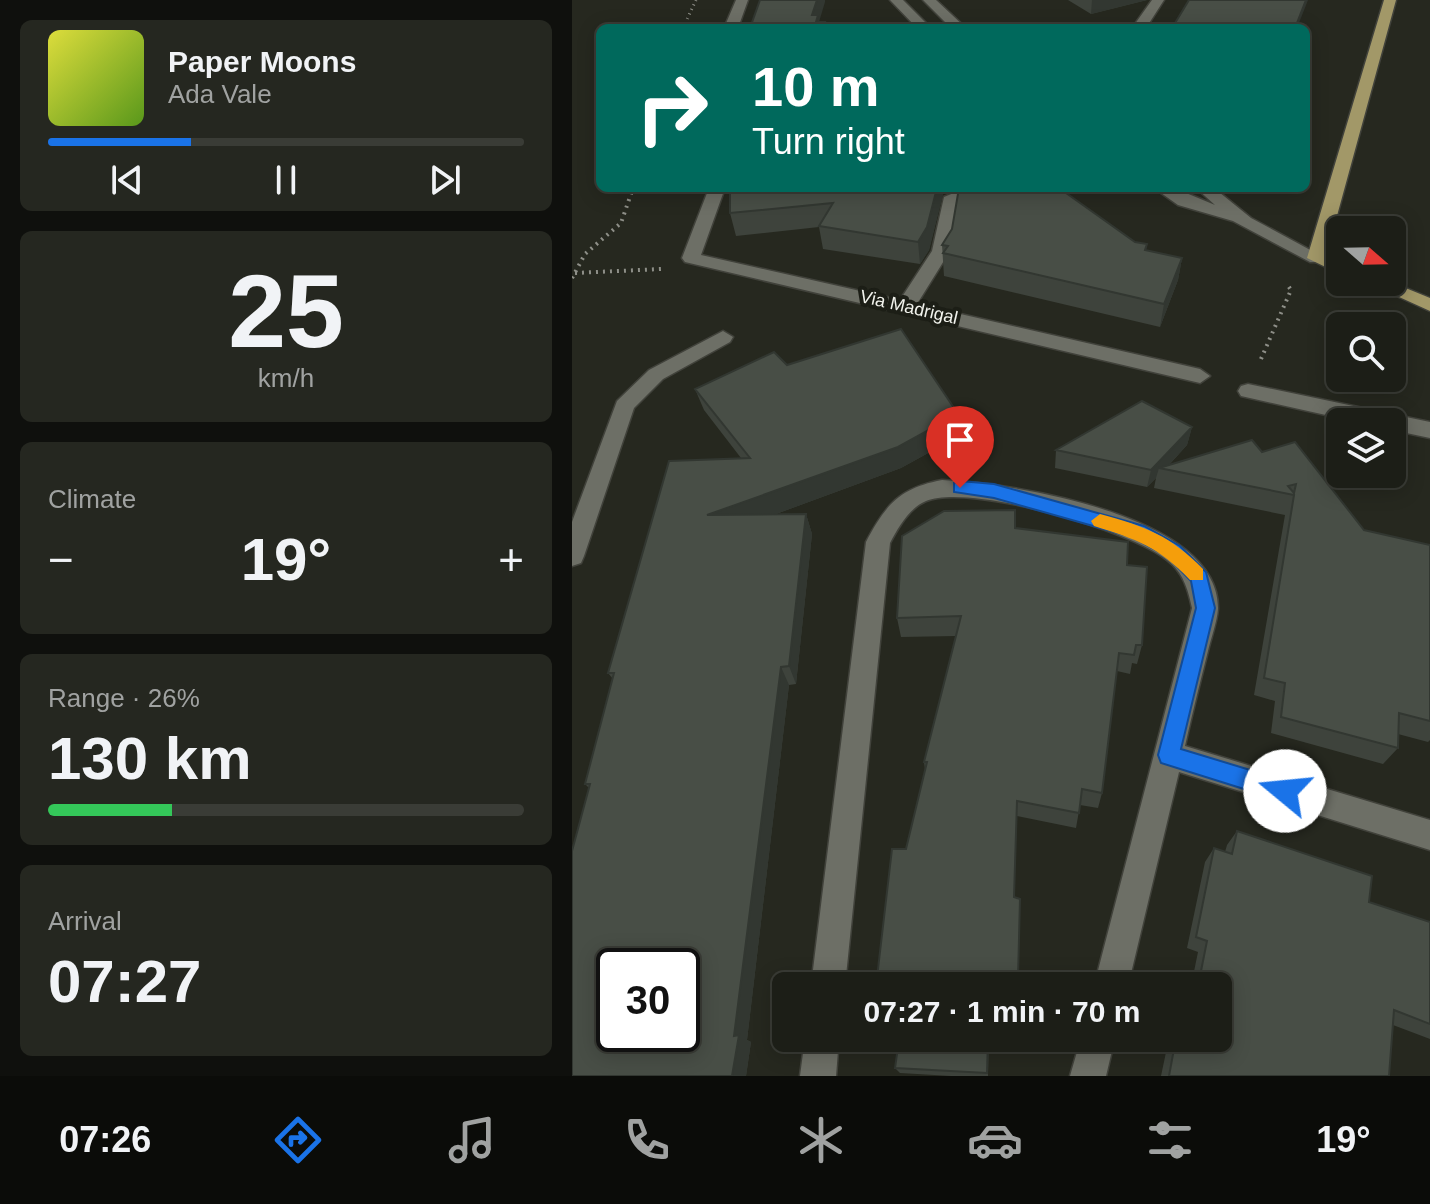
<!DOCTYPE html>
<html lang="en">
<head>
<meta charset="utf-8">
<style>
  :root { --surface:#1c1e17; --page:#252720; --text:#f1f3f6; --muted:#a0a2a1; --line:#3a3c36; --accent:#1a73e8 }
  body { margin:0; font-family:Helvetica,sans-serif; background:var(--page); color:var(--text); height:100vh; display:flex; flex-direction:column; font-size:30px; white-space:nowrap }
  * { box-sizing:border-box; margin:0 }
  p { font-size:26px; color:var(--muted) }
  .icon { flex:none; width:44px; height:44px; fill:none; stroke:currentColor; stroke-width:2; stroke-linecap:round; stroke-linejoin:round }
  .map { position:relative; flex:1; overflow:hidden }
  .drawer { display:flex; flex-direction:column; gap:20px; padding:20px; background:#0f100d; width:572px }
  .drawer>* { flex:none }
  .hud { position:absolute; left:24px; top:24px; width:714px; height:168px; border-radius:12px; box-shadow:0 4px 20px #0003,0 0 0 2px var(--line); background:#00695c; color:#fff; overflow:hidden }
  .needle { width:52px; rotate:110deg }
  .tools { position:absolute; left:754px; top:216px; display:grid; gap:16px }
  .tools a { display:grid; place-items:center; width:80px; height:80px; border-radius:12px; background:var(--surface); box-shadow:0 4px 20px #0003,0 0 0 2px var(--line); font-size:40px }
  .speed { position:absolute; left:24px; top:948px; display:flex; gap:16px; font-size:40px; font-weight:700; text-align:center }
  .speed>* { display:grid; place-content:center; width:104px; height:104px; border-radius:50%; background:var(--surface); box-shadow:0 4px 20px #0003,0 0 0 2px var(--line); line-height:1 }
  .speed .limit { border:4px solid #111; border-radius:12px; background:#fff; color:#111 }
  .pin { position:absolute; display:grid; place-items:center; width:68px; height:68px; color:#fff; margin:-82px -34px; border-radius:50% 50% 50% 0; rotate:-45deg; box-shadow:0 0 8px #0007 }
  .pin .icon { rotate:45deg }
  .me { position:absolute; width:88px; margin:-44px; rotate:287deg; stroke-linejoin:round; filter:drop-shadow(0 0 6px #0008) }
  .turn { display:flex; align-items:center; gap:28px; height:168px; padding:0 24px; font-size:36px }
  .turn .icon { width:104px; height:104px; stroke-width:2.5 }
  .turn b { display:block; font-size:56px; line-height:68px }
  .big { font-size:60px; font-weight:700; line-height:1.1 }
  .drawer .widget { flex:1; display:flex; flex-direction:column; justify-content:center; gap:12px; min-width:0; padding:0 28px; border-radius:12px; background:var(--page) }
  .drawer .dial { align-items:center; gap:0 }
  .dial b { font-size:104px; line-height:1 }
  .song { display:flex; align-items:center; gap:24px }
  .cover { width:96px; height:96px; border-radius:12px; background:linear-gradient(135deg,hsl(60 70% 55%),hsl(90 70% 35%)) }
  .played { height:8px; border-radius:4px; background:linear-gradient(90deg,var(--accent) 30%,var(--line) 30%) }
  .keys { display:flex; justify-content:space-around; direction:ltr }
  .heat { display:flex; justify-content:space-between; align-items:center; font-size:44px; direction:ltr }
  .charge { height:12px; border-radius:6px; background:linear-gradient(90deg,#34c759 26%,var(--line) 0) }
  .trip { position:absolute; left:200px; top:972px; width:460px; height:80px; border-radius:12px; background:var(--surface); box-shadow:0 4px 20px #0003,0 0 0 2px var(--line); font-weight:700; line-height:80px; text-align:center }
  .tab-bar { display:flex; height:128px; justify-content:space-around; align-items:center; background:#0b0c09; color:var(--muted) }
  .tab-bar .icon { width:56px; height:56px }
  .tab-bar .selected { color:var(--accent) }
  .tab-bar b { font-size:36px; color:var(--text) }
  main { display:flex; flex:1; min-height:0 }
  .map>svg:first-child { display:block }
  .lines { fill:none; stroke-linecap:round; stroke-linejoin:round }
  .minor-casing { stroke:#41423b; stroke-width:3 }
  .major-casing { stroke:#41423b; stroke-width:3 }
  .path-far1 { stroke:#8e8f88; stroke-width:3; stroke-dasharray:1 4; stroke-linecap:butt }
  .path { stroke:#8e8f88; stroke-width:4; stroke-dasharray:2 5; stroke-linecap:butt }
  .minor { fill:#6d6f66; fill-rule:evenodd }
  .major { fill:#a29868; fill-rule:evenodd }
  .wall { fill:#3e433c }
  .shaded-wall { fill:#323731 }
  .building { fill:#484e46; stroke:#323731; stroke-width:2; fill-rule:evenodd }
  .route { fill:#1a73e8; stroke:#114b97; stroke-width:2 }
  .slow { fill:#f59e0b }
  .labels { text-anchor:middle; dominant-baseline:central; stroke-width:8; stroke-linejoin:round; paint-order:stroke }
  .far-street-label { font-size:18px; fill:#f1f2ec; stroke:#1c1e16 }
</style>
</head>
<body>
<main>
<section class="drawer">
<div class="widget">
<div class="song"><i class="cover"></i><div><b>Paper Moons</b><p>Ada Vale</p></div></div>
<div class="played"></div>
<div class="keys"><svg class="icon" aria-label="previous" viewBox="0 0 24 24"><path d="M18 5L8 12l10 7zM5 5v14"/></svg><svg class="icon" aria-label="pause" viewBox="0 0 24 24"><path d="M8 5v14M16 5v14"/></svg><svg class="icon" aria-label="next" viewBox="0 0 24 24"><path d="M6 5l10 7-10 7zM19 5v14"/></svg></div>
</div>
<div class="widget dial"><b>25</b><p>km/h</p></div>
<div class="widget"><p>Climate</p>
<div class="heat"><a>−</a><b class="big">19°</b><a>+</a></div>
</div>
<div class="widget"><p>Range · 26%</p><b class="big">130 km</b><div class="charge"></div></div>
<div class="widget"><p>Arrival</p><b class="big">07:27</b></div>
</section>
<div class="map">
<svg width="858" height="1076" viewBox="0 0 858 1076">
  <rect width="100%" height="100%" fill="#26281f"/>
  <g class="lines">
    <defs>
      <path id="minor" d="M164,0h12l-10,28h-14z
        M318,0h13l28,28h-14z
        M351,0h13l30,28h-15z
        M580,0h12l-18,28h-14z
        M137,188h16l-24,67 199,45 32,-49 12,-54 22,-9h22l-30,16 -8,47 -33,53 283,65 10,7 -10,7 -515,-121 -3,-4z
        M582,188h20l41,17 -19,-17h18l37,30 74,40 -3,4h-12l-77,-41 -55,-16z
        M151,331l10,6 -3,5 -67,37 -29,29 -50,148 -3,7 -9,3v-44l45,-121 32,-31z
        M676,384l182,38v16l-38,-8v-8h-35l-116,-26 -3,-5 3,-5z
        M370,480c69,3 278,35 276,129 -1,13 -7,29 -10,42 -8,32 -16,63 -23,95l245,74v30l-251,-78 -51,214h-34l98,-378c-4,-19 -9,-36 -25,-48 -37,-30 -197,-77 -241,-59 -17,7 -28,27 -36,42l-45,443h-34l55,-444c20,-38 34,-54 76,-62z
        M233,1038h34l-3,38h-36z
        M509,1038h34l-9,38h-36z"/>
      <path id="major" d="M812,0h12l-70,256 14,5v13l-33,-16z
        M794,282h25l39,16v13z"/>
    </defs>
    <use href="#minor" class="minor-casing"/>
    <use href="#major" class="major-casing"/>
    <path class="path-far1" d="M111,28l13,-28"/>
    <path class="path" d="M3,273l86,-4
      M0,278l13,-24 36,-31 12,-35
      M689,359l30,-69 -4,-6"/>
    <use href="#minor" class="minor"/>
    <use href="#major" class="major"/>
  </g>
  <path class="wall" d="M496,0h79l-56,14z
    M158,188h228l-15,6 -14,56 -9,14 -97,-15 -4,-22 -83,9 -6,-23z
    M380,229l183,13 12,2 -1,6 36,8 -4,22 -18,47 -216,-51 -2,-31z
    M215,365l171,49 1,22 -58,32 -125,46h30l6,20 -16,150 -7,1 -42,355 4,2 -5,34h-174l17,-288 -4,-4 28,-105 -5,-6 133,-215 -37,-48 -9,-21z
    M620,427l-5,18 -18,20 93,-13 102,78 66,15v195l-2,2 -30,-8v14l-15,16 -112,-31 4,-32 -21,-6 31,-180 -131,-27 2,-10 -9,9 -92,-19 1,-18z
    M443,528l112,37 15,80 -5,19 -5,-1 -2,11 -13,-3 -15,122 -4,15 -18,-3 -4,23 -59,-12 -3,81 4,81v8h-142l49,-216 -1,-8 32,-126 -55,1 -4,-19z
    M665,831l132,71 61,20v117l-37,-14 -4,51h-228l8,-38h49v-52h-27l7,-34 -11,-4 18,-86 9,-14 11,4 2,-7z
    M298,1038h119l-1,38h-37l-51,-3 -5,-5 3,-22 -22,-2z"/>
  <path class="shaded-wall" d="M245,0h8v2l-6,20 1,6 -8,-13z
    M520,0h55l-56,14z
    M734,0h2l-11,28h-2z
    M365,188h21l-15,6 -14,56 -9,14 -2,-22z
    M610,258l-4,22 -18,47 4,-23z
    M386,414l1,22 -58,32 -185,68 -9,-21z
    M620,427l-5,18 -22,24 -6,-1 -3,10 -9,9 4,-17z
    M234,514l6,20 -16,150 -7,-18z
    M209,667l8,18 -42,355 4,2 -5,34h-14l2,-40z"/>
  <path class="building" d="M188,0h57l-5,15h6l-2,7h9l-1,4h10v2h-84z
    M617,0h117l-11,28h-123z
    M158,188h207l-10,39 -9,15 -99,-16 14,-23 -103,10z
    M387,188h100l76,54 12,2 -2,6 37,8 -18,46 -221,-51 5,-7 -6,-1 10,-16z
    M329,329l57,85 -60,33 -191,68 99,-1 -17,152 -8,1 -47,369 5,-1 -7,41h-160v-225l18,-67h-5l29,-111h-6l61,-212 81,-3 -55,-69 79,-37 13,13zM42,966h68v68h-68z
    M570,401l50,26 -41,43 -95,-20z
    M680,440l10,12 33,-10 69,88 66,15v176l-31,-8 -1,35 -117,-31 4,-34 -21,-5 30,-183 -135,-27zM724,484l-2,9 -6,-7z
    M443,510v18l113,14 -1,23 20,2 -5,78h-6l-2,10 -15,-2 -17,140 -20,-4 -3,24 -62,-12 -3,96 6,2 -2,79 -27,-1v9h-115l16,-137h14l21,-87h-3l37,-146 -64,2 5,-82 42,-25z
    M665,831l135,45 -3,26 61,20v102l-36,-14 -5,66h-220l7,-38h42v-52h-20l9,-45 -11,-4 18,-89 18,6z
    M298,1038h118l-1,35 -92,-5 4,-28z"/>
  <path class="route" d="M388,481l34,3 150,42 36,20 26,26 9,36 -34,141 112,34 3,8 -3,8 -8,3 -124,-39 -3,-8 38,-147 -5,-27 -24,-25 -35,-19 -138,-39 -40,-6v-9z"/>
  <path class="slow" d="M528,514c45,12 71,22 103,55v11h-13c-31,-33 -54,-41 -96,-54l-3,-5z"/>
  <g class="labels">
    <g class="far-street-label">
      <text transform="translate(337 307) rotate(13)">Via Madrigal</text>
    </g>
  </g>
</svg>
<div class="tools">
<a><svg class="needle" viewBox="-14 -14 28 28"><path d="M0-13l5 13h-10z" fill="#e53935"/><path d="M0 13l5-13h-10z" fill="#a0a2a1"/></svg></a>
<a><svg class="icon" aria-label="search" viewBox="0 0 24 24"><circle cx="10" cy="10" r="6"/><path d="M15 15l6 6"/></svg></a>
<a><svg class="icon" aria-label="layers" viewBox="0 0 24 24"><path d="M12 4l9 5-9 5-9-5zM3 14l9 5 9-5"/></svg></a>
</div>
<div class="speed"><div class="limit">30</div></div>
<div class="pin" style="left:388px;top:488px;background:#d93025"><svg class="icon" aria-label="arrive" viewBox="0 0 24 24"><path d="M6 21V4h12l-3 4 3 4H6"/></svg></div>
<svg class="me" style="left:713px;top:791px" viewBox="-20 -20 40 40"><circle r="19" fill="#fff"/><path d="M0-13L10 11 0 6-10 11z" fill="#1a73e8"/></svg>
<div class="trip">07:27 · 1 min · 70 m</div>
<div class="hud">
<div class="turn"><svg class="icon" aria-label="right" viewBox="0 0 24 24"><path d="M7 20v-9h11M14 6l5 5-5 5"/></svg><div><b>10 m</b>Turn right</div></div>
</div>
</div>
</main>
<nav class="tab-bar">
<b>07:26</b>
<svg class="icon selected" aria-label="directions" viewBox="0 0 24 24"><path d="M12 3l9 9-9 9-9-9zM9 14v-3h6M13 9l2 2-2 2"/></svg>
<svg class="icon" aria-label="music" viewBox="0 0 24 24"><path d="M9 18V5l10-2v13"/><circle cx="6" cy="18" r="3"/><circle cx="16" cy="16" r="3"/></svg>
<svg class="icon" aria-label="phone" viewBox="0 0 24 24"><path d="M5 4h4l2 5-3 2q2 4 5 5l2-3 5 2v4C11 20 4 13 5 4z"/></svg>
<svg class="icon" aria-label="climate" viewBox="0 0 24 24"><path d="M12 3v18M4 7l16 10M4 17L20 7"/></svg>
<svg class="icon" aria-label="car" viewBox="0 0 24 24"><path d="M5 17H2v-5l4-1 3-4h7l3 4 3 1v5h-3M9 17h6M6 11h13"/><circle cx="7" cy="17" r="2"/><circle cx="17" cy="17" r="2"/></svg>
<svg class="icon" aria-label="filters" viewBox="0 0 24 24"><path d="M4 7h16M4 17h16"/><circle cx="9" cy="7" r="2"/><circle cx="15" cy="17" r="2"/></svg>
<b>19°</b>
</nav>
</body>
</html>
